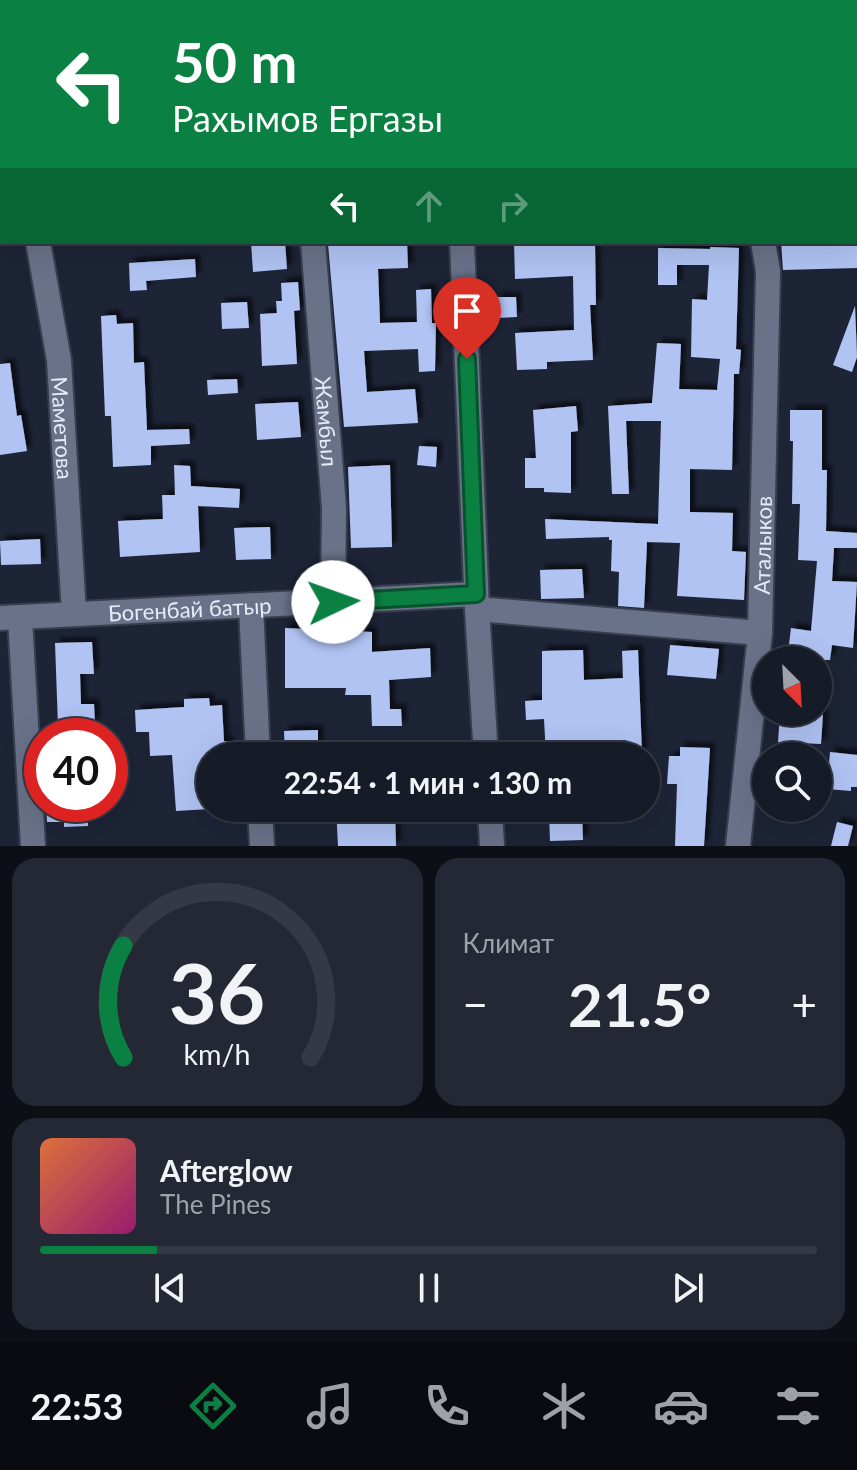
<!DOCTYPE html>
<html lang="ru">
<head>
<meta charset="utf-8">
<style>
  :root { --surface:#161b28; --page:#232834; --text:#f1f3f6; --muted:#9ea1a8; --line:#353945; --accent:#0b8043 }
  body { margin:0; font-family:Lato,sans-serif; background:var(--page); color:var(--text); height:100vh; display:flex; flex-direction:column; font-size:30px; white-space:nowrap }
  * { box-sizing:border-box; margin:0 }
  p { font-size:26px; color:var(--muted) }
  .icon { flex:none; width:44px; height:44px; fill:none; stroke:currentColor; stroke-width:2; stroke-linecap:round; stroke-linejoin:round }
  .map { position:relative; height:846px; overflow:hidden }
  .panel { display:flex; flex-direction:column; gap:12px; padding:12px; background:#0c0f16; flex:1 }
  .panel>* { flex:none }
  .hud { position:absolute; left:0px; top:0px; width:858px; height:244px; box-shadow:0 8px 32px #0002,0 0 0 2px var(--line); background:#0b8043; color:#fff; overflow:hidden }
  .needle { width:52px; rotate:156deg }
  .tools { position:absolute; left:752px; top:646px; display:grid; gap:16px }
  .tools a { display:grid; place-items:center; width:80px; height:80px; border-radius:50%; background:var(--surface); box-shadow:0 8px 32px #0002,0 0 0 2px var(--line); font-size:40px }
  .speed { position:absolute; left:24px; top:718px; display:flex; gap:16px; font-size:40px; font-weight:700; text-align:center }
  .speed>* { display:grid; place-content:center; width:104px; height:104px; border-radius:50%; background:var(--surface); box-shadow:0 8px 32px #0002,0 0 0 2px var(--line); line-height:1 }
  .speed .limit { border:12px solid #d22; background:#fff; color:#111 }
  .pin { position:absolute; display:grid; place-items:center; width:68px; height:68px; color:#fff; margin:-82px -34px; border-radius:50% 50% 50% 0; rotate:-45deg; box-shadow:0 0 8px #0007 }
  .pin .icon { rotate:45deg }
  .me { position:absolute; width:88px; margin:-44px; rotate:87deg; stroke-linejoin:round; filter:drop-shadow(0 0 6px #0008) }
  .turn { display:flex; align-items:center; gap:28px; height:168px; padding:0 40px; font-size:36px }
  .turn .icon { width:104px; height:104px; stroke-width:2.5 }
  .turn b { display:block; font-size:56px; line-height:68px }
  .lanes { display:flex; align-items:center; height:76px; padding:0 40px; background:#0003; justify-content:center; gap:40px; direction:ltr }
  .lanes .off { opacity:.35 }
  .big { font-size:60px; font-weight:700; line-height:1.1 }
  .panel .card { flex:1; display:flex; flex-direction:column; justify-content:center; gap:12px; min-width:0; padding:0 28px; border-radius:24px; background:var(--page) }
  .panel .dial { align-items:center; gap:0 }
  .dial svg { height:208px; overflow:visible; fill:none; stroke:var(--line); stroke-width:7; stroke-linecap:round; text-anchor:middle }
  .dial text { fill:var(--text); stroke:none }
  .song { display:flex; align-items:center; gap:24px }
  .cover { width:96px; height:96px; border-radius:12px; background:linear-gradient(135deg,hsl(20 70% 55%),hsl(320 70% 35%)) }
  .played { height:8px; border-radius:4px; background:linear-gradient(90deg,var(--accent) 15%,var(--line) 15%) }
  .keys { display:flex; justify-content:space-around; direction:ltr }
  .heat { display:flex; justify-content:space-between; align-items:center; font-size:44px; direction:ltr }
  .panel .tiles { flex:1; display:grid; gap:12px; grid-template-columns:1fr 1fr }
  .card:last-child { grid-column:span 2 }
  .trip { position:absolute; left:196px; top:742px; width:464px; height:80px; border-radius:40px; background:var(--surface); box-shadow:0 8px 32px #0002,0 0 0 2px var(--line); font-weight:700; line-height:80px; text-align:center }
  .menu { display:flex; height:128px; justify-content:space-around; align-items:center; background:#090b10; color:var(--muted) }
  .menu .icon { width:56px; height:56px }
  .menu .on { color:var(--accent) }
  .menu b { font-size:36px; color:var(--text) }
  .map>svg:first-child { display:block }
  .building { fill:#b0c3f3; filter:url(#shadow) }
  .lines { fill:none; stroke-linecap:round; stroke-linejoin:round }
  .minor-casing { stroke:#383e4d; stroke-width:28 }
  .minor { stroke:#697289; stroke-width:24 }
  .route-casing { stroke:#07532c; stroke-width:20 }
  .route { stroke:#0b8043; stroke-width:14 }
  .labels { text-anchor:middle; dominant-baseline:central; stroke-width:8; stroke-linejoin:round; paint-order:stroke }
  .street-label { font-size:22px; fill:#e6ebf8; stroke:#0a0d16 }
</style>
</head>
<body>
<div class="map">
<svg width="857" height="846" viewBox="0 0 857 846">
  <defs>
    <filter id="shadow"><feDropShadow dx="5" dy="-5" stdDeviation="2" flood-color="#0009"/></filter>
  </defs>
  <rect width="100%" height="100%" fill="#1d2436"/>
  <path class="building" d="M251,242h34l2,27 -34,3z
    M407,242l1,26 -30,1 2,54 37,-1 -1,-32 15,-1 1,34h4l-1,48 -16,1 -1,-23 -54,2 3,41 48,-3 3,34 -74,4 -16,-183z
    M514,242l81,2 1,61h-6l3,55 -46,2v7l-30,1 -2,-37 59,-3 -1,-54 -58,3z
    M781,242h76v26l-74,2z
    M710,247l29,1 -3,101 5,1 -2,24h-5l-2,96 -42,-1v43l43,1 -1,38 14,1 -2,48 -67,-4 3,-53 -33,-1 -3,66 -26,-2 1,-34 -8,-1 1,-31h-3v-3l-63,2 -1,-20 113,5 3,-103h-35l3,73h-17l-4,-88 44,-3 5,-60 24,1 -2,45 38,1 3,-31 -29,-2 1,-58 15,1 2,-35h-32v20h-19v-37l52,1z
    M195,259l1,18 -50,4 1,9 -17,1 -1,-28z
    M298,282l2,28 -6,1 3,53 -35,2 -2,-52 17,-1 -1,-12h6l-1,-18z
    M497,297h19l1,20 -19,1z
    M247,302l2,26 -27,1 -1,-26z
    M855,306l2,51 -5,15 -19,-7z
    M116,315l1,9 16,-1 1,40 10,-1 3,68 42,-1 1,15 -39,2v19l-38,2 -2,-51h-6l-4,-100z
    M10,363l7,53 4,-1 6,36 -27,4v-91z
    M237,379l1,14 -30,2 -1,-15z
    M298,402l3,35 -44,3 -2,-36z
    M576,406l2,25 -7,1v61l-27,-1v-4h-19v-30h11l-3,-48z
    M790,410h32v60h5l-1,61 31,2v15h-23l-2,33 25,1 -4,66 -21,-3 -2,15h-43l4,-32 20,3 6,-70 -19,-1 2,-56h-8l1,-63h-3z
    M419,446l18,1 -1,20 -19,-2z
    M174,465l16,1 1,20 49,3 -1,19 -41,-2 2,46 -80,5 -2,-36 45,-2 -1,-24h13z
    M390,465l2,82 -41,1 -3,-81z
    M270,527l1,32 -35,1 -2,-32z
    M40,539l1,25 -40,1 -1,-24z
    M582,569l2,29 -43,1 -1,-29z
    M285,628l87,4v20l58,-4 1,29 -42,3 1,29h11l1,17h-30l-1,-31h-26l1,-7h-61z
    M92,642l2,32h-14l1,30h13l1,20 -37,2 -3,-83z
    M670,645l49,4 -3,30 -49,-4z
    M583,650l1,30 39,-2 -1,-27 16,-1 4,104h-15l-1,-14 -46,2 1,14h-35l-2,-37 -18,1 -1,-19 17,-1v-49z
    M209,698l1,8 12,-1 2,36h4l1,15h-19v53l-34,2 -4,-56 -22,1 -1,-24h-13l-1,-22 49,-3v-8z
    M780,712l43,2 -2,30 -43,-2z
    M318,730v26h-33l-1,-25z
    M680,747l30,1 -6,98h-29l2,-62h-10l2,-28h11z
    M830,752l27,3v32h-6v4l-24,-2z
    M46,804h41l1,22 -24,1v-5h-17z
    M336,808h59l1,38h-58z
    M582,812l1,28 -33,1 -1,-27z
    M837,822l16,4 -5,20h-17z"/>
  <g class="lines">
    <defs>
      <g id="minor">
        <path d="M36,0v2"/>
        <path d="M760,0l11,2"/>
        <path d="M477,2l1,-2"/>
        <path d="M856,15h1"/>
        <path d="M0,132h2"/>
        <path id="s1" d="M38,242l21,118 15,254"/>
        <path id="s2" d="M313,242l21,266 -1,94"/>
        <path d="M462,242l15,367 9,147"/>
        <path d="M251,606l7,150"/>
        <path d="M477,609l283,24"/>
        <path id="s3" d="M0,618l476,-24"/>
        <path d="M20,618l13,228"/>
        <path d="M260,808l2,38"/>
        <path d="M490,808l2,38"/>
        <path id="s4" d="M738,846l22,-213 8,-362 -5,-29"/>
      </g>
    </defs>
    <use href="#minor" class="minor-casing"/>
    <use href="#minor" class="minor"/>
  </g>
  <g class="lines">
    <defs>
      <path id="route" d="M333,602l143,-8 -9,-235"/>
    </defs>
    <use href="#route" class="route-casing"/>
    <use href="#route" class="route"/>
  </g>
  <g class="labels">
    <g class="street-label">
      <text stroke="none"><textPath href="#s2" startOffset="180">Жамбыл</textPath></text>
      <text stroke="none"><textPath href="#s1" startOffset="188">Маметова</textPath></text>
      <text stroke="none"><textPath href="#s4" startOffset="302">Аталыков</textPath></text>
      <text stroke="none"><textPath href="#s3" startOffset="190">Богенбай батыр</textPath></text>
    </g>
  </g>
</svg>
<div class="tools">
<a><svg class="needle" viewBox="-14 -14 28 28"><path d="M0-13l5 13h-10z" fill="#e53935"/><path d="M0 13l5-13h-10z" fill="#9ea1a8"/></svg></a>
<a><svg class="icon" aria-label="search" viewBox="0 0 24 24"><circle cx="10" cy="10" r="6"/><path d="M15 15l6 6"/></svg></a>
</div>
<div class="speed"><div class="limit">40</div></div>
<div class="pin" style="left:467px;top:359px;background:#d93025"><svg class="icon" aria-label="arrive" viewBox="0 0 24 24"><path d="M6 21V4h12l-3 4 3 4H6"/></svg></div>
<svg class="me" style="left:333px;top:602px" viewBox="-20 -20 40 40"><circle r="19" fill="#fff"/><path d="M0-13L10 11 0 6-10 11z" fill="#0b8043"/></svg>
<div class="trip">22:54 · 1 мин · 130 m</div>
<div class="hud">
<div class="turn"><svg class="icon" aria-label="left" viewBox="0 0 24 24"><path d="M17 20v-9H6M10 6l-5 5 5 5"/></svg><div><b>50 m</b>Рахымов Ергазы</div></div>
<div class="lanes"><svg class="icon" aria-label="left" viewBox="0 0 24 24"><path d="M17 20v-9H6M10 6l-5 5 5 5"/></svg><svg class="icon off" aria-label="ahead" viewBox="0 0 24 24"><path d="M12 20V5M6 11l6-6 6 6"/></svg><svg class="icon off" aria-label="right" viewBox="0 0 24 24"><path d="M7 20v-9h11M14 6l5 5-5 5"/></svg></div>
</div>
</div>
<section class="panel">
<div class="tiles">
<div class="card dial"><svg viewBox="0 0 100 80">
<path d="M14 69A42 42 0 1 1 86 69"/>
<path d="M14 69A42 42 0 0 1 14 26" stroke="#0b8043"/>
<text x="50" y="56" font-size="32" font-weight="700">36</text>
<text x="50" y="72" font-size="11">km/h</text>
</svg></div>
<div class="card"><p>Климат</p>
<div class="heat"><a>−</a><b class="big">21.5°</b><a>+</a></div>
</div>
<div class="card">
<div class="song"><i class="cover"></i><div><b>Afterglow</b><p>The Pines</p></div></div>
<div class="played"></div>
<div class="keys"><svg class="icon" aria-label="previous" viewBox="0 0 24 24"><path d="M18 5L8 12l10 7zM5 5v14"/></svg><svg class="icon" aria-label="pause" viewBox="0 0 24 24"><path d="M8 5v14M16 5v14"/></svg><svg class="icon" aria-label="next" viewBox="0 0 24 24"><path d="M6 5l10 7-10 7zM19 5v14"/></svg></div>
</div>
</div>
</section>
<nav class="menu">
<b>22:53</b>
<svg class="icon on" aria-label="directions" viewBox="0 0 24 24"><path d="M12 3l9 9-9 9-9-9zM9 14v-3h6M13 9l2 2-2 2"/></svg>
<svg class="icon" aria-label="music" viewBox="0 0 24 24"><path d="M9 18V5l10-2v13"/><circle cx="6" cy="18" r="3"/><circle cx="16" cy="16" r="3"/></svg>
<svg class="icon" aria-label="phone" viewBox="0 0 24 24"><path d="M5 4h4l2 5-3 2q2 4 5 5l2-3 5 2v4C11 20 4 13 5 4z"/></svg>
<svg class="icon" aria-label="climate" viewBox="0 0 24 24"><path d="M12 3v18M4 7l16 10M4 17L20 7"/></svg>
<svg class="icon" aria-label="car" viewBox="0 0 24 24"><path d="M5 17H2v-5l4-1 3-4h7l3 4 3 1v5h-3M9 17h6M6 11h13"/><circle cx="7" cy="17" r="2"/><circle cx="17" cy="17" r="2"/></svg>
<svg class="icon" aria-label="filters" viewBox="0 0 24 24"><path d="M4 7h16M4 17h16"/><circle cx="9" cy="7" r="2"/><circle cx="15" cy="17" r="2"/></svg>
</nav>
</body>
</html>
